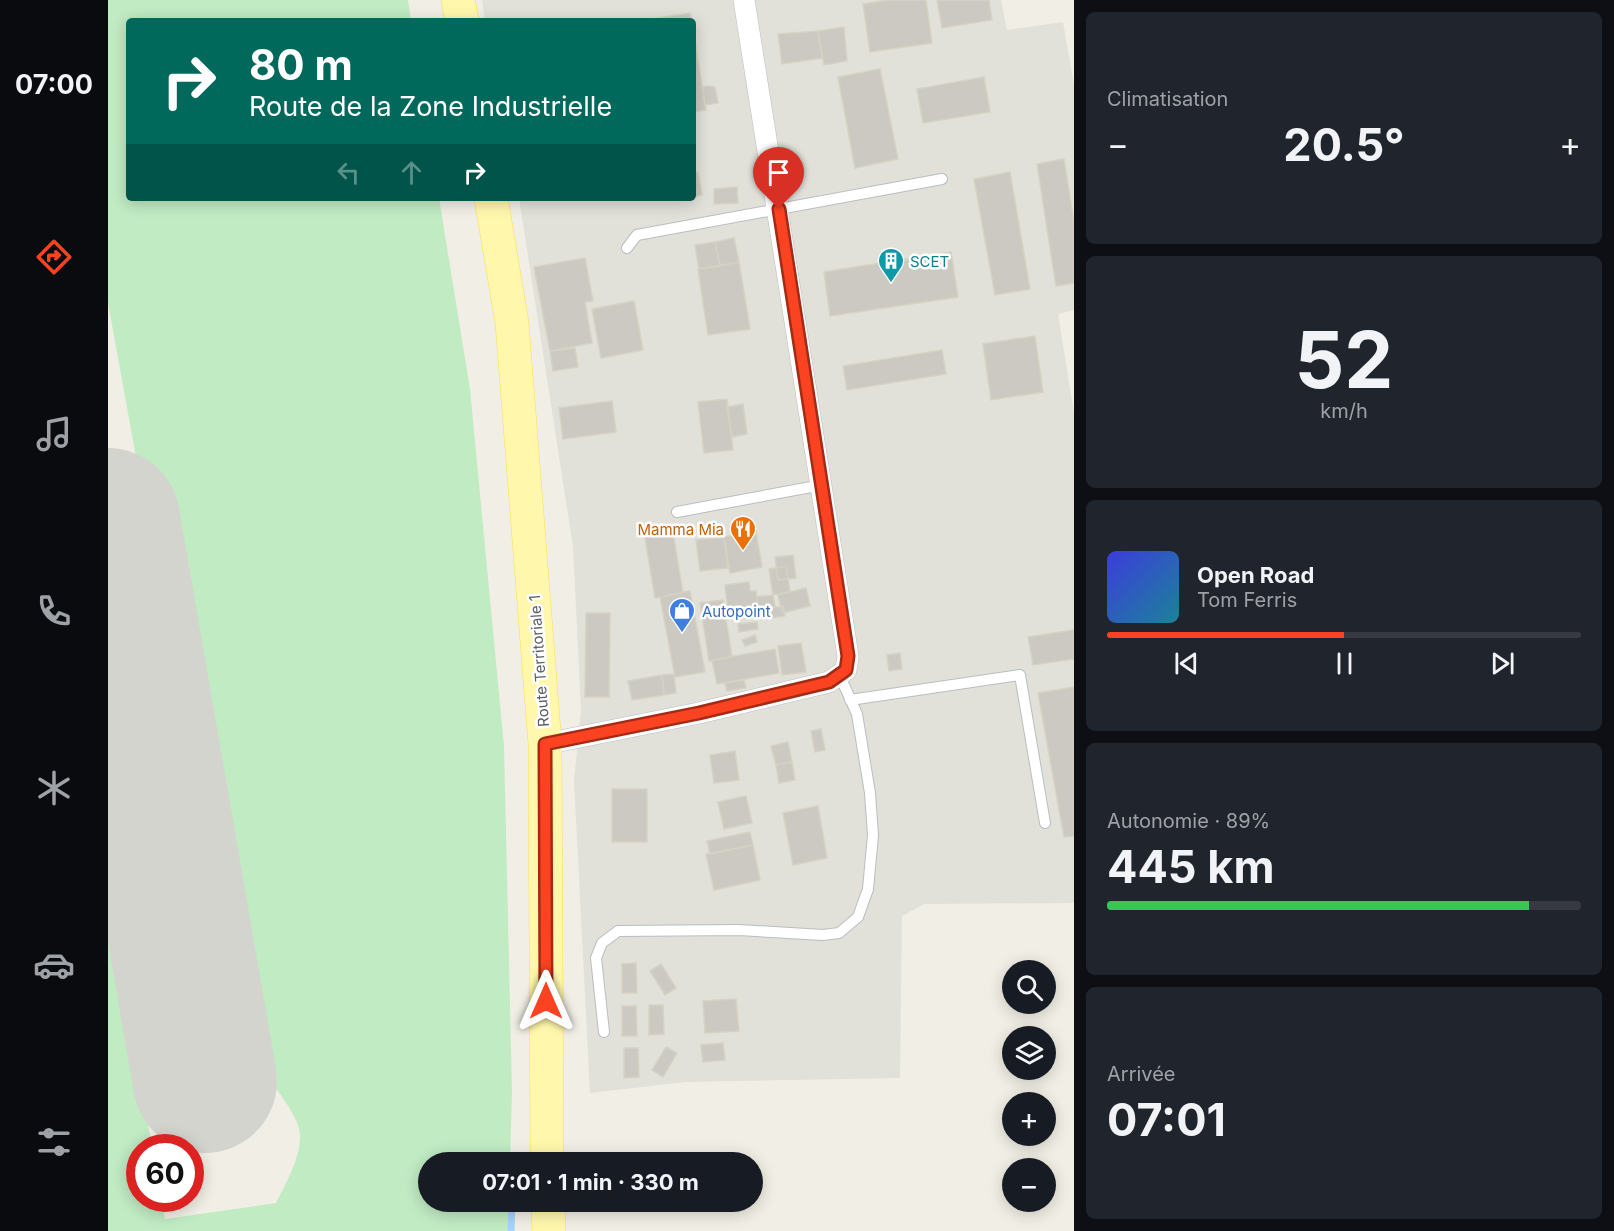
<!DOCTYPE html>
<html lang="fr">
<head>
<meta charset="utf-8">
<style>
  :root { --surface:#171b24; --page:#20242c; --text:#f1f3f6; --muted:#9ea1a6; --line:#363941; --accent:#fb4221 }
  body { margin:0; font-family:Inter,sans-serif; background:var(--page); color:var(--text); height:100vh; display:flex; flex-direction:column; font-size:22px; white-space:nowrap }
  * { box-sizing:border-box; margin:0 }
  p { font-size:20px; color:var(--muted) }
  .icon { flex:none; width:33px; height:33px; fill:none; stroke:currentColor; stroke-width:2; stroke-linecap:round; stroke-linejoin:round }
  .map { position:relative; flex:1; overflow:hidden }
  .details { display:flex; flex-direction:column; gap:12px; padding:12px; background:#0d0f14; width:540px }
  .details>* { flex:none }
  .guide { position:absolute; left:18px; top:18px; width:570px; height:183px; border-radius:6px; box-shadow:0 3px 15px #0003; background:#00695c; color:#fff; overflow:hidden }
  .tools { position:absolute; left:894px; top:960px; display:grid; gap:12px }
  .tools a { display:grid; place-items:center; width:54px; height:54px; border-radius:50%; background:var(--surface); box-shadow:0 3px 15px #0003; font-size:30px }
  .speed { position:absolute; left:18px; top:1134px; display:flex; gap:12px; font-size:30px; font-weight:700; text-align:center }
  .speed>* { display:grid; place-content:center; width:78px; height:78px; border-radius:50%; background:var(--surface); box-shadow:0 3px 15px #0003; line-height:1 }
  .speed .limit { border:9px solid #d22; background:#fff; color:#111 }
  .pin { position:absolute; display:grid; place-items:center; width:51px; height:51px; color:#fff; margin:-62px -26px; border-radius:50% 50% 50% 0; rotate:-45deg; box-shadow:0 0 6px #0007 }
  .pin .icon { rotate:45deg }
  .me { position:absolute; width:66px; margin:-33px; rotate:0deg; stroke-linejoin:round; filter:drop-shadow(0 0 4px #0008) }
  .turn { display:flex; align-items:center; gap:21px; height:126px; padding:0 24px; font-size:27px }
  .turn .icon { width:78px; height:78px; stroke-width:2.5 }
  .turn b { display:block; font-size:42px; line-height:51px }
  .lanes { display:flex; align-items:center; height:57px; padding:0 24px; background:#0003; justify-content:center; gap:30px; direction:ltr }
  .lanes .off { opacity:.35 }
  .big { font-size:45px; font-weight:700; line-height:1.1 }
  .details .tile { flex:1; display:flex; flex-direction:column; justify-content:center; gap:9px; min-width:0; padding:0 21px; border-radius:9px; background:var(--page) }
  .details .dial { align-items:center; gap:0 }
  .dial b { font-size:78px; line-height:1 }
  .song { display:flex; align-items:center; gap:18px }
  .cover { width:72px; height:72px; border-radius:9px; background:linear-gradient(135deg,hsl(240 70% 55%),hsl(190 70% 35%)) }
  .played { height:6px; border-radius:3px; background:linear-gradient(90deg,var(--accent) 50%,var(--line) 50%) }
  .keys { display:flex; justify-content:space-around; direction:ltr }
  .heat { display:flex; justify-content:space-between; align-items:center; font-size:33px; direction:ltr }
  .charge { height:9px; border-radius:4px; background:linear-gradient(90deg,#34c759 89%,var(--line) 0) }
  .trip { position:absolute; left:310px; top:1152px; width:345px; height:60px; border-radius:30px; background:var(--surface); box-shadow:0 3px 15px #0003; font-weight:700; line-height:60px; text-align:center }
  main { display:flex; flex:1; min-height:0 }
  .tabs { display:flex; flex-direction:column; width:108px; justify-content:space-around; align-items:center; background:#090b0e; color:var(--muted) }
  .tabs .icon { width:42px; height:42px }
  .tabs .selected { color:var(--accent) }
  .tabs b { font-size:27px; color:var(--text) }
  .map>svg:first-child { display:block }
  .industrial { fill:#e1e1da }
  .green { fill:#c0ebc3 }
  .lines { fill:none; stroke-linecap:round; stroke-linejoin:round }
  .stream { stroke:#a7d2ff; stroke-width:7 }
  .runway { stroke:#d4d4ce; stroke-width:144 }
  .building { fill:#ccc9c2; stroke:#d6d2c3; stroke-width:1.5 }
  .lane-casing { stroke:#babdc2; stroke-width:12 }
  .street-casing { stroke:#babdc2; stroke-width:22 }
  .primary-casing { stroke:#ffdb50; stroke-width:34 }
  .lane { stroke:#fff; stroke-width:10 }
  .street { stroke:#fff; stroke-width:21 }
  .primary { stroke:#fff8ac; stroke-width:33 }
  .route-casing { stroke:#a32b15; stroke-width:15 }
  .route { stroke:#fb4221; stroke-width:10 }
  .labels { text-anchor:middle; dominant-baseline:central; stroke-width:5; stroke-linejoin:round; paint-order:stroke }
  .culture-label { font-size:15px; fill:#0d838f; stroke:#fff; text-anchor:start }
  .food-label { font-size:15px; fill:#c56008; stroke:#fff; text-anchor:end }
  .shop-label { font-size:15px; fill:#366cbe; stroke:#fff; text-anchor:start }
  .street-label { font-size:15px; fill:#5d6167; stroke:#fff }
</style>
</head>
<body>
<main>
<nav class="tabs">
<b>07:00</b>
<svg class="icon selected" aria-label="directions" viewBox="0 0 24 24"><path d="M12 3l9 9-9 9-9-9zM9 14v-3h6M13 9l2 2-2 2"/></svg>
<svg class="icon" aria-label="music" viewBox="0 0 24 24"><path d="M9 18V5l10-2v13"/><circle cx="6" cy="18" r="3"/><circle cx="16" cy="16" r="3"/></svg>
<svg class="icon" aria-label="phone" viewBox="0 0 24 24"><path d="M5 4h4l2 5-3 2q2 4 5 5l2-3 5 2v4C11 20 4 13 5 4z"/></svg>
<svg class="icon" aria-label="climate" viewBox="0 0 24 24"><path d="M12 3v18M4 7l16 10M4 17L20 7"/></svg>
<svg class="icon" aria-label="car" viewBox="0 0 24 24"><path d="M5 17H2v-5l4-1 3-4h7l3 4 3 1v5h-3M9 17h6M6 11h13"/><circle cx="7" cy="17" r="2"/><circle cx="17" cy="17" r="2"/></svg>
<svg class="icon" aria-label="filters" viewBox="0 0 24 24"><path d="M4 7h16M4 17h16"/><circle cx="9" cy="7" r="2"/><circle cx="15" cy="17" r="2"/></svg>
</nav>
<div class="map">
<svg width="966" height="1231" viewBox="0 0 966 1231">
  <rect width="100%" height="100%" fill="#f1efe5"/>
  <path class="industrial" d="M374,0h519l6,30 56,-8 11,63v225l-16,4 16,99v490l-150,1 -22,12 -2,162 -214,4 -96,11 -16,-312 7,-71 -8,-163 -54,-349h174v-177h-208z"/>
  <path class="green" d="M0,0h300l3,21h-282v177h310l31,191 34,357 8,346 -2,70h-81v40h79v29h-400v-338l44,254 -12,1v50l21,1 4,20 111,-16c10,-20 25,-45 24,-69 -1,-22 -43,-69 -57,-88l-135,-743z"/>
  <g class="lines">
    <path class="stream" d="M403,1231l1,-29"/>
    <path class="runway" d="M0,520l97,561"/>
  </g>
  <path class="building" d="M781,0h37l6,43 -62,9 -7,-48z
    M829,0h52l3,20 -50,8z
    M582,13l2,8h-41v-2z
    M736,27l3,34 -23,4 -6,-34z
    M585,29l13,81 -13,2z
    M710,31l4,27 -40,6 -4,-30z
    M772,69l18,90 -43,9 -17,-91z
    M876,77l6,35 -67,11 -6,-34z
    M601,86l6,1 3,16 -13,2 -2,-18z
    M956,159l10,63v61l-18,3 -19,-122z
    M590,172l4,23 -9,2v-24z
    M902,172l20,117 -35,6 -21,-116z
    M629,187l1,16 -24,1v-15z
    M626,238l5,24 -19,4 -5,-24z
    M607,242l5,24 -21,3 -4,-24z
    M843,252l7,45 -128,19 -6,-44z
    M477,258l8,43 -8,1 7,41 -42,8 -16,-84z
    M631,262l11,67 -42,6 -10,-66z
    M526,301l9,49 -42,8 -9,-49z
    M927,336l8,56 -52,8 -8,-56z
    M467,348l3,19 -25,4 -3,-20z
    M834,350l4,24 -99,16 -4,-24z
    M619,399l6,51 -29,3 -6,-51z
    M504,401l4,31 -53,7 -4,-31z
    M635,404l4,30 -15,3 -5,-30z
    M564,527l11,66 -28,5 -11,-66z
    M648,531l6,36 -32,6 -6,-36z
    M616,537l4,31 -28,3 -4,-31z
    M685,555l3,23 -18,2 -3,-23z
    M678,566l4,26 -17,3 -4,-26z
    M641,582l1,9h6l3,26 -22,2 -1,-8 -8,1 -3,-27z
    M698,588l4,18 -28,7 -4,-18z
    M582,591l15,81 -30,5 -15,-80z
    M665,595l2,12 -17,2 -1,-12z
    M615,600l9,57 -23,4 -9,-58z
    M675,606l2,10 -13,2 -2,-10z
    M478,613h24l-1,84h-24z
    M649,622l1,7 -19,3 -1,-8z
    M966,630v29l-41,6 -5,-28z
    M647,635l2,7 -12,4 -3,-6z
    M693,643l5,29 -24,3 -4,-29z
    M667,649l4,24 -62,11 -5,-24z
    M792,653l2,16 -13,2 -2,-16z
    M566,674l2,19 -12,2 -2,-20z
    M554,675l2,20 -32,5 -4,-19z
    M636,680l2,8 -19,3 -2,-8z
    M966,687v149l-10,1 -26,-144z
    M713,729l4,21 -10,2 -4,-21z
    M680,742l4,20 -16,3 -5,-19z
    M627,751l4,29 -25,3 -4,-28z
    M684,762l3,18 -16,3 -3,-18z
    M504,789h35v53h-35z
    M638,796l6,27 -28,6 -6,-27z
    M710,806l9,52 -34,7 -10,-52z
    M642,832l3,13 -43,9 -3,-13z
    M645,845l7,35 -46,10 -8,-36z
    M528,963l1,30h-15v-29z
    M553,964l15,24 -11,7 -15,-24z
    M628,999l3,32 -34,2 -2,-32z
    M541,1005h14l1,29 -15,1z
    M514,1006h14l1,30h-15z
    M615,1043l2,17 -22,2 -2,-17z
    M558,1047l11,6 -14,24 -11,-7z
    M516,1048h14l1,29 -15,1z"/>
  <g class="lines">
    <defs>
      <path id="lane" d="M519,248l10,-13 305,-56
        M569,512l145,-27
        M742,700l170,-25 25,148
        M496,1032l-8,-74 6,-15 16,-12 121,-1 84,5 16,-2 19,-16 10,-28 5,-54 -3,-42 -13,-79 -18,-40"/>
      <path id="street" d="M437,744l154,-31 130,-31 17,-12 2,-14 -104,-656"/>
      <path id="primary" d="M350,0l4,21
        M383,198l21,125 33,421 2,418
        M440,1202l1,29"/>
    </defs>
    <use href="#lane" class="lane-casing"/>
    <use href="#street" class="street-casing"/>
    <use href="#primary" class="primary-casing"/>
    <use href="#lane" class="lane"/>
    <use href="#street" class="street"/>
    <use href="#primary" class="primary"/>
  </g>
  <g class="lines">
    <defs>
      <path id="route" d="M438,1001l-1,-257 154,-31 130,-31 17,-12 2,-14 -69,-447"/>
    </defs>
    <use href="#route" class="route-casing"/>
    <use href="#route" class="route"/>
  </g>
  <defs>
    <symbol id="building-pin" viewBox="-11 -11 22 30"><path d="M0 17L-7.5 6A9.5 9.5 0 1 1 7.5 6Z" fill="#0f9aa8" stroke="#fff"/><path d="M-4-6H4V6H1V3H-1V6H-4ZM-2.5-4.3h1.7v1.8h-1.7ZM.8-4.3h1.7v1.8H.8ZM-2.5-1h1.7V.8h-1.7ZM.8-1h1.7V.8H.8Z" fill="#fff"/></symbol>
    <symbol id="restaurant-pin" viewBox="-11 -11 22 30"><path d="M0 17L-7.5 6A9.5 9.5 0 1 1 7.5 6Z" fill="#e8710a" stroke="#fff"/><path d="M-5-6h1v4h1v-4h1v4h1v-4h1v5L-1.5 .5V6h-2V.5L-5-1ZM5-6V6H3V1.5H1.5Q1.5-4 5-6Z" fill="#fff"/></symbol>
    <symbol id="shop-pin" viewBox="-11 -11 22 30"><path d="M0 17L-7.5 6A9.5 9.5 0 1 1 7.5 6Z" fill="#3f7fe0" stroke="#fff"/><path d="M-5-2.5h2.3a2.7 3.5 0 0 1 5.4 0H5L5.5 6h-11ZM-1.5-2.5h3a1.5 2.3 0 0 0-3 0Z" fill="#fff"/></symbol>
  </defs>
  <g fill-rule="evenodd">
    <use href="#building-pin" x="768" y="246" width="30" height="40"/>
    <use href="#restaurant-pin" x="620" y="514" width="30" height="40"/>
    <use href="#shop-pin" x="559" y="596" width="30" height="40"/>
  </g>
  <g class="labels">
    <g class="culture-label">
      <text x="802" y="261">SCET</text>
    </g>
    <g class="food-label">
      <text x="616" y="529">Mamma Mia</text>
    </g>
    <g class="shop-label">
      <text x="594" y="611">Autopoint</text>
    </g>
    <g class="street-label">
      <text transform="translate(431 661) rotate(-94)">Route Territoriale 1</text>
    </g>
  </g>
</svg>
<div class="tools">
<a><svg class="icon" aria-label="search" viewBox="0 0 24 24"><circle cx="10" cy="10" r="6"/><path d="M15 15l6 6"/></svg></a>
<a><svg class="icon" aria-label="layers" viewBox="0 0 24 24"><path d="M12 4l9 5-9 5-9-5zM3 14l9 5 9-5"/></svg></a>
<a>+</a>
<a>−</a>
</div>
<div class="speed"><div class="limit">60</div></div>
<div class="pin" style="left:671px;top:209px;background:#d93025"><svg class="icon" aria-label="arrive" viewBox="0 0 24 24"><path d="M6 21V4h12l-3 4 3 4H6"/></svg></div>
<svg class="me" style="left:438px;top:1001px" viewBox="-20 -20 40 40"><path d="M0-17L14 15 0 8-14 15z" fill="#fb4221" stroke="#fff" stroke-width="4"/></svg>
<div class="trip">07:01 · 1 min · 330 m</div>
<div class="guide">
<div class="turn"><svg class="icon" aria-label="right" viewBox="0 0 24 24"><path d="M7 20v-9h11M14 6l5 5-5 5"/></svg><div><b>80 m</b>Route de la Zone Industrielle</div></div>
<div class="lanes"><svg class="icon off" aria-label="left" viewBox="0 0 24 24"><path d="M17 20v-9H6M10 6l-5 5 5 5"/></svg><svg class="icon off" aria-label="ahead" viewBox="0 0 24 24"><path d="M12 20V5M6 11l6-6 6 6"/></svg><svg class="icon" aria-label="right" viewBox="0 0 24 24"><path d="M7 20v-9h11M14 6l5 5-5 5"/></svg></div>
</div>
</div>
<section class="details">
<div class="tile"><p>Climatisation</p>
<div class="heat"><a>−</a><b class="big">20.5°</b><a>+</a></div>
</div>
<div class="tile dial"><b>52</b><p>km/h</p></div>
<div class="tile">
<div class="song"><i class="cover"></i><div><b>Open Road</b><p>Tom Ferris</p></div></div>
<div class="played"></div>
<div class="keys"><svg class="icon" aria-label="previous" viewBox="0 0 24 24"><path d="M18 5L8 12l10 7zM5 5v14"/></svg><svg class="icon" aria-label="pause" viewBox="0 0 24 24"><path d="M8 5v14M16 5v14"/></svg><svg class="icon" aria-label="next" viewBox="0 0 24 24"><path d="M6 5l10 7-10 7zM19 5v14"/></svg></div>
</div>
<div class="tile"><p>Autonomie · 89%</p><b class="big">445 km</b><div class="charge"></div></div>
<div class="tile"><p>Arrivée</p><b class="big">07:01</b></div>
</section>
</main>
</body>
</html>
